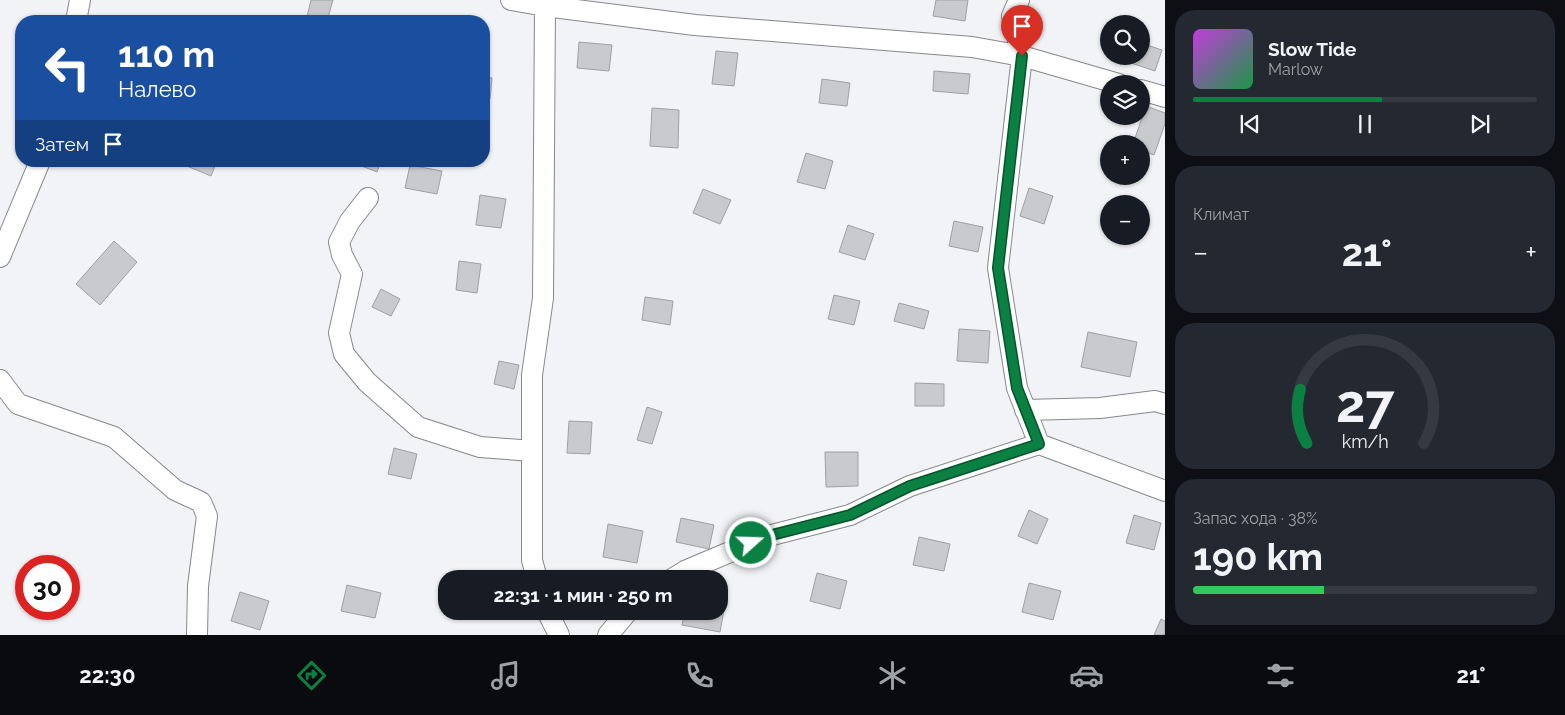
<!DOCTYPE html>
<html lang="ru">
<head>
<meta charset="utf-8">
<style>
  :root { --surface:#171b24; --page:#242831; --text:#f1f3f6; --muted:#9ea1a6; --line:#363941; --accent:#0b8043 }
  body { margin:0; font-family:Raleway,sans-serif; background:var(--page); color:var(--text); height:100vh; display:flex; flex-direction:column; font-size:19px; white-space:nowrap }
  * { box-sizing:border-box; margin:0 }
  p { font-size:16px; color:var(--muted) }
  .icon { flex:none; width:28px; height:28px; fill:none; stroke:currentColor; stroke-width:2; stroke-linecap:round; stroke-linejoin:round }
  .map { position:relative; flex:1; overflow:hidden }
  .drawer { display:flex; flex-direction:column; gap:10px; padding:10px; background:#0d0f14; width:400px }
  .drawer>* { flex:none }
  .banner { position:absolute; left:15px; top:15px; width:475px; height:152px; border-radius:20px; box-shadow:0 1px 4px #0004; background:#1a4fa0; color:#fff; overflow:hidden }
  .fabs { position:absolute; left:1100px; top:15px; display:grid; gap:10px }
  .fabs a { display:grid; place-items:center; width:50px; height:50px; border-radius:50%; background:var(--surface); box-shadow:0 1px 4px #0004; font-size:25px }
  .speed { position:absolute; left:15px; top:555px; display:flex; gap:10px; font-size:25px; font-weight:700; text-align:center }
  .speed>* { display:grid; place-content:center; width:65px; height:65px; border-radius:50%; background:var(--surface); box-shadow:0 1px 4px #0004; line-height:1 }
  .speed .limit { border:8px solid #d22; background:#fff; color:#111 }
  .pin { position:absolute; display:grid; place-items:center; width:42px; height:42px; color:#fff; margin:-51px -21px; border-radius:50% 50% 50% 0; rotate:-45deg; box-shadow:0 0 5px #0007 }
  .pin .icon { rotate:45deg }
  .me { position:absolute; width:55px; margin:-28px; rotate:70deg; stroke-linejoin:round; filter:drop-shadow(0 0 4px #0008) }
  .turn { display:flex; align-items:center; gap:18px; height:105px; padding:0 20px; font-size:22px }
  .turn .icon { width:65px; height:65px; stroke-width:2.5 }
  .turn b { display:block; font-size:35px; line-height:42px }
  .then { display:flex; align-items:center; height:48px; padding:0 20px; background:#0003; gap:10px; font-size:19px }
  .big { font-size:38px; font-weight:700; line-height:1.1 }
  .drawer .widget { flex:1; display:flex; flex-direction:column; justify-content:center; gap:8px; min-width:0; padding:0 18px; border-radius:20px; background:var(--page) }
  .drawer .dial { align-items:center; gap:0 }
  .dial svg { height:130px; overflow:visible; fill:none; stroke:var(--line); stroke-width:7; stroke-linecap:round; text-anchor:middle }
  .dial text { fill:var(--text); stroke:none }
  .song { display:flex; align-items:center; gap:15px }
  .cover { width:60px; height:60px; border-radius:8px; background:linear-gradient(135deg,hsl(290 70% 55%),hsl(140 70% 35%)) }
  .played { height:5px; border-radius:2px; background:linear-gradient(90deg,var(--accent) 55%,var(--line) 55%) }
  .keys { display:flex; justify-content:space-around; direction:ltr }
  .heat { display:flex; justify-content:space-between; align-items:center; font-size:28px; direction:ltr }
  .charge { height:8px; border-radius:4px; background:linear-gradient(90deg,#34c759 38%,var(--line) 0) }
  .trip { position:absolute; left:438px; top:570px; width:290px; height:50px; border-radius:20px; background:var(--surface); box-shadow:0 1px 4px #0004; font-weight:700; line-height:50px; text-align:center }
  .tab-bar { display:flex; height:80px; justify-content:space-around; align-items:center; background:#090b0e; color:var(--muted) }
  .tab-bar .icon { width:35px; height:35px }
  .tab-bar .selected { color:var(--accent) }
  .tab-bar b { font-size:22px; color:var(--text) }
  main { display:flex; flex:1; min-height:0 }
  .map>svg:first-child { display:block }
  .building { fill:#c8cacd; stroke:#9ea1a4 }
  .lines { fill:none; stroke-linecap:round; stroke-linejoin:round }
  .minor-casing { stroke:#86888b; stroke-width:22 }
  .minor { stroke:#fff; stroke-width:20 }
  .route-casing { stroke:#07532c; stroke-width:12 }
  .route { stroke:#0b8043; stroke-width:9 }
</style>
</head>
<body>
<main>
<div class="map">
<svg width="1165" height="635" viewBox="0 0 1165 635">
  <rect width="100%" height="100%" fill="#f1f3f6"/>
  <path class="building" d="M311,0h22l-6,21h-21z
    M936,0h32l-3,21 -32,-5z
    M579,42l33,3 -3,26 -32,-3z
    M1141,43l21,7 -7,21 -24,-8 3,-7h7z
    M716,51l22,2 -4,33 -22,-2z
    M934,71l36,3 -2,20 -35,-3z
    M484,76l8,2 -2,21 -6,-1z
    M822,79l28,4 -3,23 -28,-3z
    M1146,106l19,7v11l-11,31 -13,-5v-6h-8z
    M652,108l27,2 -1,38 -28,-2z
    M806,153l27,8 -8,28 -28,-7z
    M183,161h34l-6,15 -29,-12z
    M349,161h32l-4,11z
    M410,165l32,6 -5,23 -32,-6z
    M1029,188l24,8 -9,28 -24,-8z
    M703,189l28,11 -11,24 -27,-11z
    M480,195l26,4 -5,29 -25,-3z
    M954,221l29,6 -5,25 -29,-6z
    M848,225l26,9 -9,26 -26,-8z
    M114,241l23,21 -37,43 -24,-21z
    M459,261l22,3 -4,29 -21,-3z
    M381,289l19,10 -9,17 -19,-9z
    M834,295l26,6 -6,24 -26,-6z
    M645,297l28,4 -3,24 -28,-5z
    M899,303l30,8 -5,18 -30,-8z
    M959,329l31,2 -2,32 -31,-2z
    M1088,332l49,10 -7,35 -49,-10z
    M499,361l20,4 -5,24 -20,-5z
    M915,383l29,1v22h-29z
    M647,407l15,5 -10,32 -15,-4z
    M569,421l23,1 -2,32 -23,-1z
    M394,448l23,6 -6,25 -23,-5z
    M825,452h33v34l-32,1z
    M1029,510l19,9 -11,25 -19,-8z
    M1134,515l27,8 -7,27 -28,-7z
    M681,518l33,7 -5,24 -33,-7z
    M608,524l35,7 -6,32 -34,-6z
    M919,537l31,7 -6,27 -31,-6z
    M817,573l30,8 -7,28 -30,-8z
    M1029,583l32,8 -8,29 -31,-8z
    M347,585l34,8 -6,25 -34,-7z
    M240,592l29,9 -9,29 -29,-9z
    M719,593l8,1 -7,38 -38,-7 3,-14h34z
    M1161,619l4,2v14h-11z"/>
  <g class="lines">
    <defs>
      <path id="minor" d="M511,0l34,6 -2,292 -11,77v185l5,19
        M1019,0l-7,16 10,40 -24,212 19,120 22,56
        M545,6l150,19 277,22 50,9 97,28
        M76,21l4,-21
        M1141,90l24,7
        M368,198l-18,23 -11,21 3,13 10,19 -13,59 5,21 23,28 51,45 62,20 52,4
        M0,257l40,-96
        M0,380l18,24 96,33 61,53 26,12 6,14 -9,70 -1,49
        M1025,410l75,-2 55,-7 10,3
        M672,579l13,-8 83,-35 82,-21 60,-29 129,-42 126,47
        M547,611l12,24
        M608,635l20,-24"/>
    </defs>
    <use href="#minor" class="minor-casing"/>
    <use href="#minor" class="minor"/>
  </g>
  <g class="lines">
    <defs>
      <path id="route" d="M751,543l17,-7 82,-21 60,-29 129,-42 -22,-56 -19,-120 24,-212"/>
    </defs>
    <use href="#route" class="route-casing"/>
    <use href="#route" class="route"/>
  </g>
</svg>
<div class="fabs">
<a><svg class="icon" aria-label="search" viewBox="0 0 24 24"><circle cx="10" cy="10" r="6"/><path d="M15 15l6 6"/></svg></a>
<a><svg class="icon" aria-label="layers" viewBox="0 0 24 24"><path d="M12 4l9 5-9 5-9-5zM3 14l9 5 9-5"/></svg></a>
<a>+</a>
<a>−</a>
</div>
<div class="speed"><div class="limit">30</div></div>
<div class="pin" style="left:1022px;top:56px;background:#d93025"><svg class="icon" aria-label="arrive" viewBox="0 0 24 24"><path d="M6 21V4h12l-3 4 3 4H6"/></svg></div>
<svg class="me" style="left:751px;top:543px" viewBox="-20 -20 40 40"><circle r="17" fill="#0b8043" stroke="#fff" stroke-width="3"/><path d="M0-11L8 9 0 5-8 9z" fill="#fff"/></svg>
<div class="trip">22:31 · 1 мин · 250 m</div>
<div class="banner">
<div class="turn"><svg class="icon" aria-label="left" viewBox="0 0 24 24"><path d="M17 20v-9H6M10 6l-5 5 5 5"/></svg><div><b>110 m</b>Налево</div></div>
<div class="then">Затем<svg class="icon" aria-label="arrive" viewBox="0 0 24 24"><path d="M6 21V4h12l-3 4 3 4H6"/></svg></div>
</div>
</div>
<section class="drawer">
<div class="widget">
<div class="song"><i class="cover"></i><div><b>Slow Tide</b><p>Marlow</p></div></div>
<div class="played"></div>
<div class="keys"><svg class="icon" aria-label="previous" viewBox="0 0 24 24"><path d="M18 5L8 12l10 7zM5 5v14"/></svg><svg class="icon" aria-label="pause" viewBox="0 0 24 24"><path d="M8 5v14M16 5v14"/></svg><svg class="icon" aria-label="next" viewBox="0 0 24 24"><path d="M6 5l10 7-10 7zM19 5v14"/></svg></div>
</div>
<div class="widget"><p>Климат</p>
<div class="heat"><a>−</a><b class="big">21°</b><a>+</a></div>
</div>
<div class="widget dial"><svg viewBox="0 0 100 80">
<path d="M14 69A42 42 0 1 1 86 69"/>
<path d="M14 69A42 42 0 0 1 10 36" stroke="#0b8043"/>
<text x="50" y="56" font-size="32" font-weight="700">27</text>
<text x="50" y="72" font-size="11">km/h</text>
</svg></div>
<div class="widget"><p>Запас хода · 38%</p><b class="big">190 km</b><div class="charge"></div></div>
</section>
</main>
<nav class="tab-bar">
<b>22:30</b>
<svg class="icon selected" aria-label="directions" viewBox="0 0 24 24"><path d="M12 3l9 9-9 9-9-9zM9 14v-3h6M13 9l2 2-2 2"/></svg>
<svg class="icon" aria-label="music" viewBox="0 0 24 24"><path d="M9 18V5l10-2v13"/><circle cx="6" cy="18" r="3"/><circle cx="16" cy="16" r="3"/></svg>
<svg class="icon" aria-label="phone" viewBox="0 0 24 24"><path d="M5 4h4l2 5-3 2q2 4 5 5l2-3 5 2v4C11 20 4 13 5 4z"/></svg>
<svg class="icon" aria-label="climate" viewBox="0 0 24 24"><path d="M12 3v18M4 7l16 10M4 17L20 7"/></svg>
<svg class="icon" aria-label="car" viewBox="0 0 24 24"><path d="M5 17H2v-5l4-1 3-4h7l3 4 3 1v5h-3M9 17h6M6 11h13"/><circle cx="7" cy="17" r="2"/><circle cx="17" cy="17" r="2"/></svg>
<svg class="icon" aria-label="filters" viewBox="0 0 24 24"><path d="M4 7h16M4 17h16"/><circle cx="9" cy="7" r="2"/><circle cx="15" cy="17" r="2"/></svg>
<b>21°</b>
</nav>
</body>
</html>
